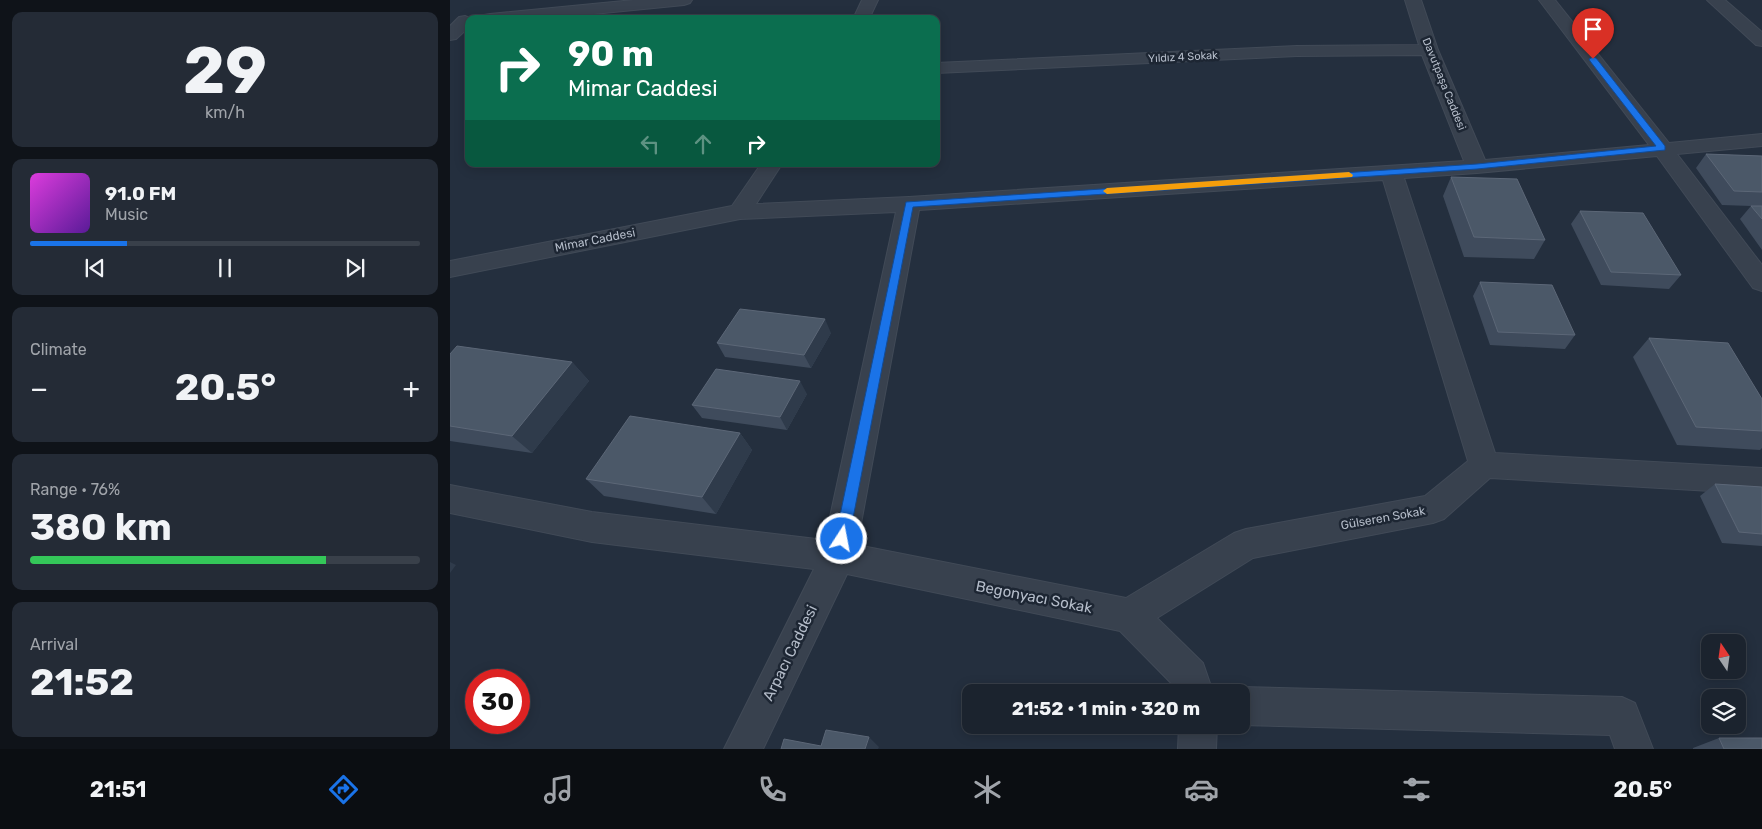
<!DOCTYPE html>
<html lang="en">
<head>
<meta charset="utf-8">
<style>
  :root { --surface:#1b232e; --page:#242b36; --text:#f1f3f6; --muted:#a0a4aa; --line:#39404a; --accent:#1a73e8 }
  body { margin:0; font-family:Rubik,sans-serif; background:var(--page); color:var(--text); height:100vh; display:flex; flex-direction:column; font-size:19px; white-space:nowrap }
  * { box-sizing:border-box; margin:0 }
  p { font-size:16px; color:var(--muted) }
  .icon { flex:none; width:28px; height:28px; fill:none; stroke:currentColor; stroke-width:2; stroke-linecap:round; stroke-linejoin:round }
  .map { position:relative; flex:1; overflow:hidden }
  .details { display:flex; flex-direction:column; gap:12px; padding:12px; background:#0f1319; width:450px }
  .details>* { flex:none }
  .top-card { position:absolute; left:15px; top:15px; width:475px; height:152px; border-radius:10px; box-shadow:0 2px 12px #0003,0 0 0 1px var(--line); background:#0b6e4f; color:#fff; overflow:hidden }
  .needle { width:32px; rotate:347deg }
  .buttons { position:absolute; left:1251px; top:634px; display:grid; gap:10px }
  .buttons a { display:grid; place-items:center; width:45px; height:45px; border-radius:10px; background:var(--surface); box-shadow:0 2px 12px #0003,0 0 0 1px var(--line); font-size:25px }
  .speed { position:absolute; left:15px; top:669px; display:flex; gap:10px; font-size:25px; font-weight:700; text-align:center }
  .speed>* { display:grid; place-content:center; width:65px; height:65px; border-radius:50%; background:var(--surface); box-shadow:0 2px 12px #0003,0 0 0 1px var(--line); line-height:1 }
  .speed .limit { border:8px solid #d22; background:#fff; color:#111 }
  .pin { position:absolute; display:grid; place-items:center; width:42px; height:42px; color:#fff; margin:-51px -21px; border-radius:50% 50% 50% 0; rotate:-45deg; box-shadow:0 0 5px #0007 }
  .pin .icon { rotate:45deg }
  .me { position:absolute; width:55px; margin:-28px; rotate:11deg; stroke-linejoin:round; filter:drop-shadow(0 0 4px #0008) }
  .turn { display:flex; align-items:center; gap:18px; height:105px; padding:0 20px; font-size:22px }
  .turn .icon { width:65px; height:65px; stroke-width:2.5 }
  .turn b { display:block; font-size:35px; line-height:42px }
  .lanes { display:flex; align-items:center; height:48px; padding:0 20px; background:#0003; justify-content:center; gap:25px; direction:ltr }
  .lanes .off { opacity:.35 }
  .big { font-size:38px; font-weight:700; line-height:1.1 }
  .details .card { flex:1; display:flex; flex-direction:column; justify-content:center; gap:8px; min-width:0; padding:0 18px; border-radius:10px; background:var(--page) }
  .details .dial { align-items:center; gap:0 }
  .dial b { font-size:65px; line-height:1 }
  .song { display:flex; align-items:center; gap:15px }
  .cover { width:60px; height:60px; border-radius:8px; background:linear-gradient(135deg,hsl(300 70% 55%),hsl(270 70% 35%)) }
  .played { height:5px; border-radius:2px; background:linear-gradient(90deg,var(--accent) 25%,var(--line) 25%) }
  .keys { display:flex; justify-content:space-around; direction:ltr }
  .heat { display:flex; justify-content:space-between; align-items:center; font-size:28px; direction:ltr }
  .charge { height:8px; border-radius:4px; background:linear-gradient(90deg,#34c759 76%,var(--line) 0) }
  .trip { position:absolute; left:512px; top:684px; width:288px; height:50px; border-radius:10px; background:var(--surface); box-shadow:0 2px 12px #0003,0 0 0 1px var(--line); font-weight:700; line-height:50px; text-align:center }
  .menu { display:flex; height:80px; justify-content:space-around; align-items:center; background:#0b0e12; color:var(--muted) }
  .menu .icon { width:35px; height:35px }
  .menu .on { color:var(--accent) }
  .menu b { font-size:22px; color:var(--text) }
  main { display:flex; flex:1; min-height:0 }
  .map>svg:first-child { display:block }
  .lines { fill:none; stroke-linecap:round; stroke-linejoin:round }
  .minor-casing { stroke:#414a57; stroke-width:2 }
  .minor { fill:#38414e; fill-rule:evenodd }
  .wall { fill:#3f4b5c }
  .shaded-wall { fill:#2f3b4b }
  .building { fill:#4b5868; stroke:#5c6777 }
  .route { fill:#1a73e8; stroke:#114b97 }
  .slow { fill:#f59e0b }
  .labels { text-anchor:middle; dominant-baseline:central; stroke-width:5; stroke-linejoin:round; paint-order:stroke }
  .far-street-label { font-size:11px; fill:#b4bcc9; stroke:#1d2633 }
  .street-label { font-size:12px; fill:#b4bcc9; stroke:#1d2633 }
  .near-street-label { font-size:15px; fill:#b4bcc9; stroke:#1d2633 }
</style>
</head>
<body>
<main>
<section class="details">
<div class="card dial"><b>29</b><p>km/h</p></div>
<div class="card">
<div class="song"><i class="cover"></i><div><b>91.0 FM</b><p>Music</p></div></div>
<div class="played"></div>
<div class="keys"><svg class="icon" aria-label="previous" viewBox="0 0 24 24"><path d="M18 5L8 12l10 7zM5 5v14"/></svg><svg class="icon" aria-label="pause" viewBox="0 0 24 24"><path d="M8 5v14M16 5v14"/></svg><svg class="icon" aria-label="next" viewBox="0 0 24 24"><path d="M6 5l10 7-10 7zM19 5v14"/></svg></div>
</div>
<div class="card"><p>Climate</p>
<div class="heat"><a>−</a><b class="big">20.5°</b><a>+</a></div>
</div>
<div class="card"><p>Range · 76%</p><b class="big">380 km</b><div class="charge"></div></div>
<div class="card"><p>Arrival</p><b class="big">21:52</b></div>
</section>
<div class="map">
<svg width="1312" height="749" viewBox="0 0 1312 749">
  <rect width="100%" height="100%" fill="#242f3e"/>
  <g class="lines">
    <defs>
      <path id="minor" d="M184,0h58l-2,3 -6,2 -141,14h-61l2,-4 6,-1z
        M412,0h16l-9,19h-16z
        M955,0h16l17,50 47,110 164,-15 -110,-145h16l114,143 93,-9v12l-85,8 85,111v26l-9,-3 -96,-132 -180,17 -73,5 91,275 267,15v26l-272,-16 -46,41 -11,4 -180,35 -96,60 46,45 10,29h-36l-2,-5 -55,-56 -273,-57 -84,175h-39l90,-180 -222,-27 -142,-29v-28l142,27 233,28 71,-328 -156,7 -290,58v-16l282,-55 29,-42h21l-26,40 153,-7 555,-36 -42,-106 -125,1 -361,17v-10l361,-17 122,-1zM933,180l85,281 -43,35 -179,33 -12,4 -108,65 -269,-53 62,-335z
        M1257,0h18l37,32v14l-6,-1z
        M15,16l7,3h-3v8l-13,12 -6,1v-14l9,-9z
        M791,687l381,10 13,6 18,46h-38l-5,-14 -369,-10v-33h-13z
        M729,725h38l-1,24h-38z"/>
    </defs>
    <use href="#minor" class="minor-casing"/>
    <use href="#minor" class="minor"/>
  </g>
  <path class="wall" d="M1256,154l56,2v94l-22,-31 11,-13 -29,-1 -26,-37z
    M1001,177l94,63 -11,19 -70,-2 -21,-61z
    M1130,211l101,64 -12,14 -68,-4 -30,-61z
    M1030,282l95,53 -10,14 -75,-4 -17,-49z
    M381,333l-20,35 -86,-11 -8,-14z
    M1199,338l113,61v49l-2,2 -83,-5 -44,-88z
    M0,354l122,8 17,19 -57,72 -82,-12z
    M357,394l-20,36 -85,-12 -10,-13z
    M290,433l12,17 -36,64 -112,-18 -18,-17z
    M1265,484l47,3v59l-40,-3 -22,-47z
    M1269,738l43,11h-69v-1z"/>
  <path class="shaded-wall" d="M375,319l6,14 -20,35 -7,-13z
    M122,362l17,19 -57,72 -20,-17z
    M350,381l7,13 -20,36 -7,-13z
    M290,433l12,17 -36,64 -14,-17z
    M0,562l6,3 -6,8z
    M419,737l10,10 -1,2h-13z"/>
  <path class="building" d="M1256,154l56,2v36l-28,-1z
    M1001,177l66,2 28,61 -71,-3z
    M1301,206h11v13z
    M1130,211l63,2 38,62 -70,-3z
    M1030,282l72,3 23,50 -77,-3z
    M290,309l85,10 -21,36 -87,-12z
    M1199,338l79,5 34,56v32l-66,-4z
    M7,346l115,16 -60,74 -62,-10v-72z
    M266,369l84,12 -20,36 -88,-12z
    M180,416l110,17 -38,64 -116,-18z
    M1265,484l47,3v47l-23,-2z
    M376,730l43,7 -4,12h-84l3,-10 37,7z
    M1269,738h43v11h-38z"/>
  <path class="route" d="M1143,57l3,1 69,88v4l-188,19 -564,38 -64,332 -2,4 -5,2 -5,-2 -2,-4 71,-337 571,-38 179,-18 -66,-85 -1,-2z"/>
  <path class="slow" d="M899,172l4,3 -1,2 -245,17 -4,-3 4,-3z"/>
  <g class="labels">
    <g class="far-street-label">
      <text transform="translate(733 57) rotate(-3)">Yıldız 4 Sokak</text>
      <text transform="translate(994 84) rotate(68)">Davutpaşa Caddesi</text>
    </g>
    <g class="street-label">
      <text transform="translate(145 240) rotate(-11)">Mimar Caddesi</text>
      <text transform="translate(933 518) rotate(-10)">Gülseren Sokak</text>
    </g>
    <g class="near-street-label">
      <text transform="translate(584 597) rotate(11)">Begonyacı Sokak</text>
      <text transform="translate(340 653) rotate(-64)">Arpacı Caddesi</text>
    </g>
  </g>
</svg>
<div class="buttons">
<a><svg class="needle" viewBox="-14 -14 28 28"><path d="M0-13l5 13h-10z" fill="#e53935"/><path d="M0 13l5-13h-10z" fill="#a0a4aa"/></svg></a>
<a><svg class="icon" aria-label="layers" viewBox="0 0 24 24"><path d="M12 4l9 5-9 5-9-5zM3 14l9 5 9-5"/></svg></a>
</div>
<div class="speed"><div class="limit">30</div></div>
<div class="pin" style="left:1143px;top:59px;background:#d93025"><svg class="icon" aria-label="arrive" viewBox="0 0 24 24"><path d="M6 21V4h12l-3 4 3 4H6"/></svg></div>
<svg class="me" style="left:392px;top:539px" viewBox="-20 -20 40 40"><circle r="17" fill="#1a73e8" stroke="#fff" stroke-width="3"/><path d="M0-11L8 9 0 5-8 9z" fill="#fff"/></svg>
<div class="trip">21:52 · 1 min · 320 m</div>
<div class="top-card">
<div class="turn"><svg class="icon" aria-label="right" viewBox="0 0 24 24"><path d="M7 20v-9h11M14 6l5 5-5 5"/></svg><div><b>90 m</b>Mimar Caddesi</div></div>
<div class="lanes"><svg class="icon off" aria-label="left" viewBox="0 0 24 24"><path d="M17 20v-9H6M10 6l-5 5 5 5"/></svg><svg class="icon off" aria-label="ahead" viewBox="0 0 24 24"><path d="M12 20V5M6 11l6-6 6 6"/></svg><svg class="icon" aria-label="right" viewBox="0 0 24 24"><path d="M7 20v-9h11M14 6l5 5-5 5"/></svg></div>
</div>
</div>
</main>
<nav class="menu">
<b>21:51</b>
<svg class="icon on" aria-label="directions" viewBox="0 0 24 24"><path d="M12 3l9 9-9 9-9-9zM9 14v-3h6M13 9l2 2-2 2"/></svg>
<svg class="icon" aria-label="music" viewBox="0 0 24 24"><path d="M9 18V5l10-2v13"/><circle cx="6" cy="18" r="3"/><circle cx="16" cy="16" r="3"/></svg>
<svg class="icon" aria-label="phone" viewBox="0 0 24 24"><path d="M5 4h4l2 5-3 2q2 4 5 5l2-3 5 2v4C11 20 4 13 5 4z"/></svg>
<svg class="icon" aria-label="climate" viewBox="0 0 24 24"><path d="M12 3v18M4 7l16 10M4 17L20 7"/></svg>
<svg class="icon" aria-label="car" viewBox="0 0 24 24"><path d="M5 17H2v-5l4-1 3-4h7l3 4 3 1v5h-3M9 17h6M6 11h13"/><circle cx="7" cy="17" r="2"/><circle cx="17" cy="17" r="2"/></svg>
<svg class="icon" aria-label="filters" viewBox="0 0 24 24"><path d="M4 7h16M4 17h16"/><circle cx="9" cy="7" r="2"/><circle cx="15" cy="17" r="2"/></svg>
<b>20.5°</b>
</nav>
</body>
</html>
